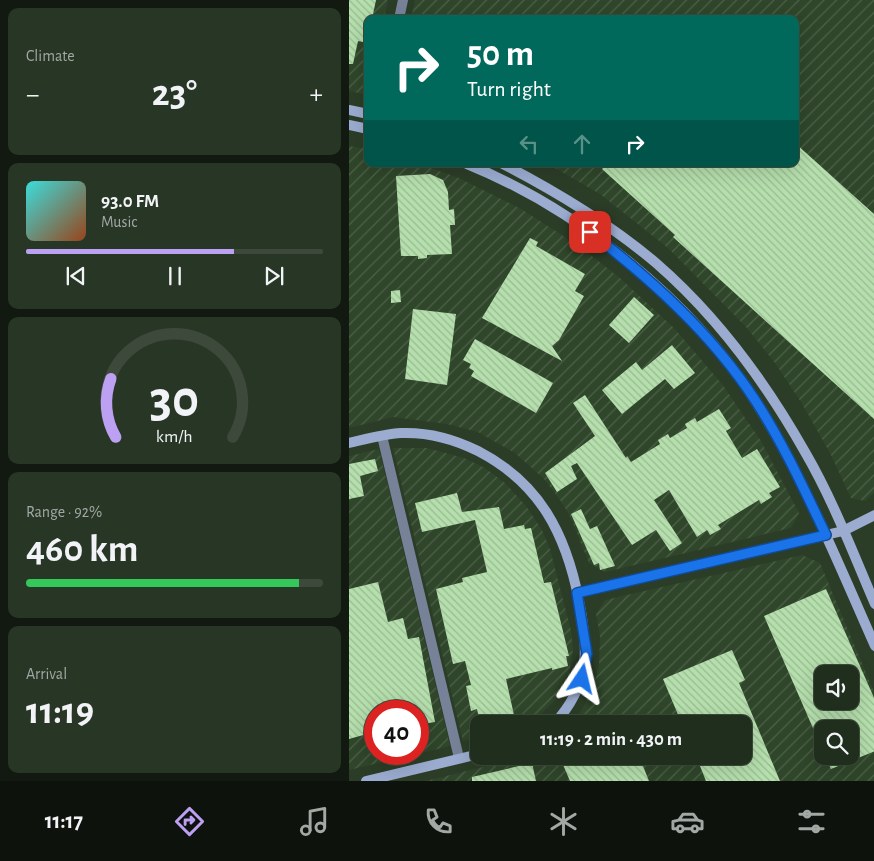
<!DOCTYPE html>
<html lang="en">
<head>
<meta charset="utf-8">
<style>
  :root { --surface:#202e1d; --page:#283626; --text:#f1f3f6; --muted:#a2a8a4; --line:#3d4a3b; --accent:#bca0f2 }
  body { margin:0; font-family:"Alegreya Sans",sans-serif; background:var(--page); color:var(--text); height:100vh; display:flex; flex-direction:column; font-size:19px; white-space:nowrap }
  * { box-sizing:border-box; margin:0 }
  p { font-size:16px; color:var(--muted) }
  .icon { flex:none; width:28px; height:28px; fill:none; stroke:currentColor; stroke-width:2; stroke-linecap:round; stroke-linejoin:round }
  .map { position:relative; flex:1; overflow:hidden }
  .drawer { display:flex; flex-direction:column; gap:8px; padding:8px; background:#121910; width:349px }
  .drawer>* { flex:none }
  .banner { position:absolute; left:15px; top:15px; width:435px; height:152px; border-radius:10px; box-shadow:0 5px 20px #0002,0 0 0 1px var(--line); background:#00695c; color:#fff; overflow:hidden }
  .tools { position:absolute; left:465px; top:665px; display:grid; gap:10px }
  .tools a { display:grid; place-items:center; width:45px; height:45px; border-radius:10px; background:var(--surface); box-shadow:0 5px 20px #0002,0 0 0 1px var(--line); font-size:25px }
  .speed { position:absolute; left:15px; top:700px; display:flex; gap:10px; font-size:25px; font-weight:700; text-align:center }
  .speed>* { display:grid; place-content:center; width:65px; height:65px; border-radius:50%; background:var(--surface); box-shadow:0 5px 20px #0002,0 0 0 1px var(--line); line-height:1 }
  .speed .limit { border:8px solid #d22; background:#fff; color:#111 }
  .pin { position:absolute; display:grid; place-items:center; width:42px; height:42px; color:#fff; margin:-21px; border-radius:10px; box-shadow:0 2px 8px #0006 }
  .me { position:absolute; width:55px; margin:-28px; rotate:10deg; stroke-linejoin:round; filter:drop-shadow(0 0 4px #0008) }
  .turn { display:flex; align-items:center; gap:18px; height:105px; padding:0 20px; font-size:22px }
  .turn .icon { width:65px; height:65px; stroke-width:2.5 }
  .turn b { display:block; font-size:35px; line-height:42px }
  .lanes { display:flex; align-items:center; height:48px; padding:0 20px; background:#0003; justify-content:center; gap:25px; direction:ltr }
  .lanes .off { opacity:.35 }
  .big { font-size:38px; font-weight:700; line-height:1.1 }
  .drawer .card { flex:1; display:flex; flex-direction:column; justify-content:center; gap:8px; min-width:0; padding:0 18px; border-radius:10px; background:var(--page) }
  .drawer .dial { align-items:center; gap:0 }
  .dial svg { height:130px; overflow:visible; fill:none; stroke:var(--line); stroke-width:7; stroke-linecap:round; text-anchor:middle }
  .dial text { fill:var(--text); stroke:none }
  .song { display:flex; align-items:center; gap:15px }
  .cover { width:60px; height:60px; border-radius:8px; background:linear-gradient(135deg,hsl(180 70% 55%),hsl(20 70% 35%)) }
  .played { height:5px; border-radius:2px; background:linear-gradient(90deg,var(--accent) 70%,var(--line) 70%) }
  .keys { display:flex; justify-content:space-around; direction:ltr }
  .heat { display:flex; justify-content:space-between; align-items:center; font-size:28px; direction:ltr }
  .charge { height:8px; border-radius:4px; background:linear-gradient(90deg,#34c759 92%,var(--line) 0) }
  .trip { position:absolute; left:121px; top:715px; width:282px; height:50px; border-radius:10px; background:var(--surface); box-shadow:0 5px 20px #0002,0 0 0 1px var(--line); font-weight:700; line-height:50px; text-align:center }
  .menu { display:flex; height:80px; justify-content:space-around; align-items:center; background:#0d120c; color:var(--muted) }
  .menu .icon { width:35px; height:35px }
  .menu .active { color:var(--accent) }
  .menu b { font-size:22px; color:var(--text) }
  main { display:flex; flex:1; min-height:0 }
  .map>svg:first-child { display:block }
  .industrial { fill:url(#industrial-furrows); fill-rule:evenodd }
  .building { fill:url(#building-back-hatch); fill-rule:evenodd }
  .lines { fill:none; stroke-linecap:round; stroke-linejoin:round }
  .street { stroke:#778299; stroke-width:10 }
  .secondary { stroke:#9bacd0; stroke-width:10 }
  .route-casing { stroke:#114b97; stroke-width:12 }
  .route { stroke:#1a73e8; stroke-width:9 }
</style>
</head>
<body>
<main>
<section class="drawer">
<div class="card"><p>Climate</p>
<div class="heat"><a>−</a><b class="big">23°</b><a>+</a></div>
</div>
<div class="card">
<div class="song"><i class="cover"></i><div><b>93.0 FM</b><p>Music</p></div></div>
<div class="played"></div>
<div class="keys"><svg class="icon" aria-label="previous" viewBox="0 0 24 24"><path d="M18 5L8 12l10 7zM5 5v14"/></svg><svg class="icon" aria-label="pause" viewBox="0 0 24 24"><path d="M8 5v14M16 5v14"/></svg><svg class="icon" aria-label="next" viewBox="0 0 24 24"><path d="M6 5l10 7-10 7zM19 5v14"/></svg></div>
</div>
<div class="card dial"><svg viewBox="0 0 100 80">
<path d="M14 69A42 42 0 1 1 86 69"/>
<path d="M14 69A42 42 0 0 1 11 33" stroke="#bca0f2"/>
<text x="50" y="56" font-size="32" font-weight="700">30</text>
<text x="50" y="72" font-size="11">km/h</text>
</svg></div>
<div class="card"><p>Range · 92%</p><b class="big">460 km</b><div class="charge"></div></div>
<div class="card"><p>Arrival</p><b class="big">11:19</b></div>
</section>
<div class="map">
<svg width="526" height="781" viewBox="0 0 526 781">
  <defs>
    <pattern id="industrial-furrows" width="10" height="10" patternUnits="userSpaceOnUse" patternTransform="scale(1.25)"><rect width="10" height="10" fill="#2f462a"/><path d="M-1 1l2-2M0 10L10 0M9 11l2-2" fill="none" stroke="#4d6149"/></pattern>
    <pattern id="building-back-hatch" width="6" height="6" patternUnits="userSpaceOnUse" patternTransform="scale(1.25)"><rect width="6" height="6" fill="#b5dfad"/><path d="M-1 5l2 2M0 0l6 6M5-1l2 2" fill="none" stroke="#9aba93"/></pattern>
  </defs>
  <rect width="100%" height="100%" fill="#2b3d27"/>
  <path class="industrial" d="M0,0h39l-4,19h-16v76l-19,-4z
    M66,0h459v493l-9,8 -14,-3 -20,-43 -30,-53 -26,-39 -29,-36 -78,-79 -68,-54 -52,-30h247v-145h-384z
    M0,146l19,3v15h51l40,14 62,31 58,37 41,32 54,50 48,56 39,57 38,72 -8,15 -186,44 -16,-9 -19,-47 -10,-16 -16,-21 -29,-26 -37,-21 -31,-8 -54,-7 -44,11z
    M44,448h34l37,10 21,10 20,15 21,23 16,24 8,19 21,82 2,18 -4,25 -13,25 -16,16 -13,9h-48v14l-16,3z
    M30,449l71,297 -32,8v-43h-43v43h42l-68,16v-314z
    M453,555l18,8 54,129v89h-448l102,-25h216v-32h-173l7,-8 14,-25 7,-26 1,-29 -4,-22 9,-14zM474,674h27v27h-27zM474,729h27v27h-27z"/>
  <path class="building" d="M0,0h27l-4,19h-4v24l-10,-2 -5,23h-4z
    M446,143l80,72v205l-202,-183 2,-2 -73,-66 5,-5h188z
    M81,174l13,6 5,12 1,18 5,-1 1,16h-5l2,29 -25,1v3l-9,1v-3h-17l-5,-80z
    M181,238l8,4 -2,4 49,28 -10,17 9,5 -25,44 -7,6 10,15 -80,-43z
    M51,290l1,12 -10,1v-12z
    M285,297l20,18 -25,28 -20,-18z
    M64,309l43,5 -9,71 -42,-6z
    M126,339l78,44 -17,30 -65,-37 3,-5 -5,-3 2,-4 -8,-4z
    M323,345l23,28 -21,16 -9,-10 -43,35 -20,-24 34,-28 6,8z
    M236,395l41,63 1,-2 4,6 29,-18 -2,-4 10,-6 2,4 17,-10 -2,-4 10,-6 2,4 22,-13 12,19 -5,3 16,27 15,-9 23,38 -11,6 3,4 -11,7 -2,-4 -41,25 3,4 -11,6 -3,-5 -10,7 -28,-47 -15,10 28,43 -12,8 -14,-21 -24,15 -55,-82 -6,3 6,13 -20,13 -12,-19 50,-37 -22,-33z
    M26,459l3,12 -18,5 4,20 -15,3v-35z
    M108,493l5,19 37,-5 5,22 20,-4 1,4 6,-1 13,55 7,-1 18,74h-3l2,10 -16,4v-2l-46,11 10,45h-36l-3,-15 -6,2 -5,-25 5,-1 -6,-24 -12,3 -17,-75 27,-7 -1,-4 25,-6 -12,-52 -53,12 -7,-29z
    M232,509l9,20 7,-3 18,40 -15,4 -1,-7 -5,2 -23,-51z
    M29,582l10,40 15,-4 5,21 11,-2 16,85 -12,2 -2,-13h-46v17l-9,2 1,4 -18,5v-150z
    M477,589l49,111v51l-44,18 -6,-13h25v-27h-27v22l-59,-135zM474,674h27v27h-27z
    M383,650l13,30 -6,3 41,98h-74l-10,-25h48v-32h-62l-19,-45z
    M220,756h70l10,25h-79l-9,-21z
    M183,763l4,18h-64v-4z"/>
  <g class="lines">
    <path class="street" d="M50,19l4,-19
      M33,436l77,322"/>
    <path class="secondary" d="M0,110l19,4
      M0,125l19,4
      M118,164c109,44 225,136 288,237 49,77 83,162 120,245
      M154,164c54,28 106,59 153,99 60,52 110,120 149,189 28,48 48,101 70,152
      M0,443c17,-4 35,-9 52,-10 26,-1 53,6 77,18 62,32 88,83 101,150 10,49 11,84 -25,123
      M228,593l266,-62 32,-16
      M17,781l113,-27"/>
  </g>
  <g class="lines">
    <defs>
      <path id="route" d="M233,679l5,-25 -10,-61 249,-58c-22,-46 -43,-92 -71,-135 -43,-66 -103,-120 -165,-168"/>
    </defs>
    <use href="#route" class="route-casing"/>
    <use href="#route" class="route"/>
  </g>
</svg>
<div class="tools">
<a><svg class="icon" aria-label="sound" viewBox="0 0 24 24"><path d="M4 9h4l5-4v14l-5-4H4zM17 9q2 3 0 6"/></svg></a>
<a><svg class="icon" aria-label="search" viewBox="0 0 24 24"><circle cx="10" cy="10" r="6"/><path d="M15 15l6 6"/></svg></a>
</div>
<div class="speed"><div class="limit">40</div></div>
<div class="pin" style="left:241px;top:232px;background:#d93025"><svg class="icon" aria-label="arrive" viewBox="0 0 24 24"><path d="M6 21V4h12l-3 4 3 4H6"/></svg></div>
<svg class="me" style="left:233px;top:679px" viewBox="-20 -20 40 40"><path d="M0-17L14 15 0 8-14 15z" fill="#1a73e8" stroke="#fff" stroke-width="4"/></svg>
<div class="trip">11:19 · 2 min · 430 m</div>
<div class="banner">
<div class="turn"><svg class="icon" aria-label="right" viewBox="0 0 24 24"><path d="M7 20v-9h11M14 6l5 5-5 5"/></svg><div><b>50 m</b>Turn right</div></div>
<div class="lanes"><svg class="icon off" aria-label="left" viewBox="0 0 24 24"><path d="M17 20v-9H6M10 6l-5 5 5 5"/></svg><svg class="icon off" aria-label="ahead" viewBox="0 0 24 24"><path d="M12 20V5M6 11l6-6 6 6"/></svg><svg class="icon" aria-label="right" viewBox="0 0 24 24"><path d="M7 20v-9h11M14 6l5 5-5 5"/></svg></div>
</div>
</div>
</main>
<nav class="menu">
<b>11:17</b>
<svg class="icon active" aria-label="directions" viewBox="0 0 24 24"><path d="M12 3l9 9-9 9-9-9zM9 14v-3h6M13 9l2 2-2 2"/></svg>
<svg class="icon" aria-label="music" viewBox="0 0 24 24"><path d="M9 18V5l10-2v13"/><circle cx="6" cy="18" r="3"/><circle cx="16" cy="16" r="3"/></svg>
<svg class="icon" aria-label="phone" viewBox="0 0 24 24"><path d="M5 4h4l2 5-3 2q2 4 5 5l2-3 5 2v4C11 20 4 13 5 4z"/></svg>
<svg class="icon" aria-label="climate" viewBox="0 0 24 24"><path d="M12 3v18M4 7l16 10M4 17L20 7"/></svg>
<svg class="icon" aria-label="car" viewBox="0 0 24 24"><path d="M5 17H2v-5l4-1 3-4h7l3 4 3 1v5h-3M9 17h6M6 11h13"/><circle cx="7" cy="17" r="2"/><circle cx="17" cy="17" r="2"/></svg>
<svg class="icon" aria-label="filters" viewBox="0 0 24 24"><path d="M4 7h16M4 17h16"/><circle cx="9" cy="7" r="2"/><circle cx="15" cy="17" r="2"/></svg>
</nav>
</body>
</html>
